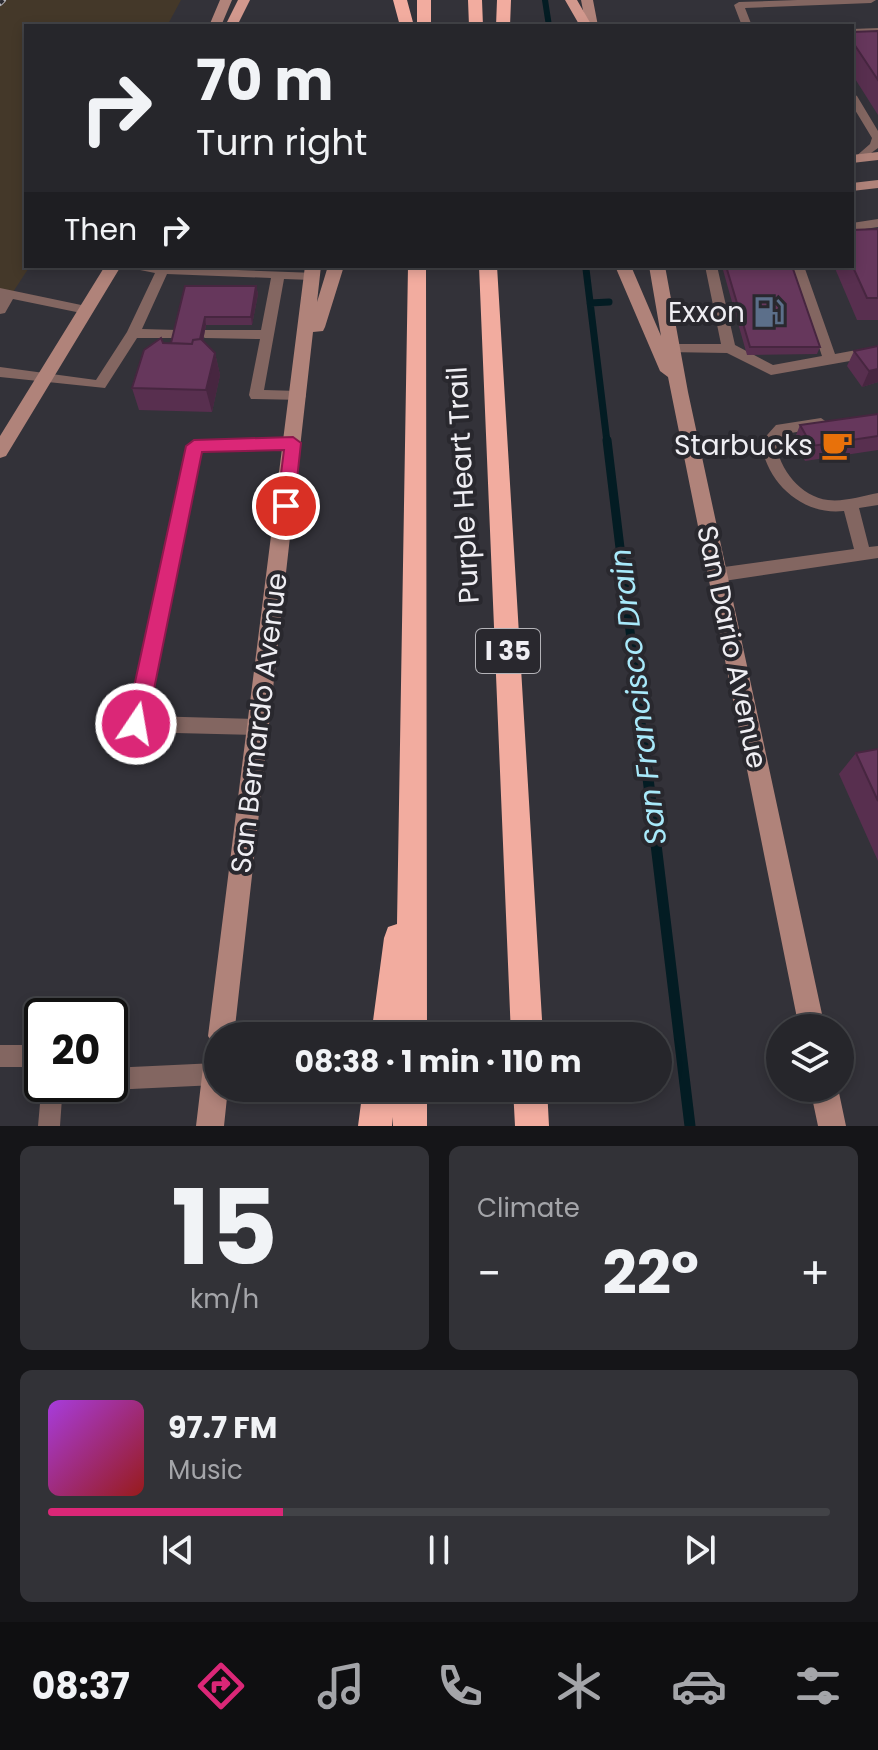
<!DOCTYPE html>
<html lang="en">
<head>
<meta charset="utf-8">
<style>
  :root { --surface:#26262b; --page:#323237; --text:#f1f3f6; --muted:#a4a5a9; --line:#424347; --accent:#db2777 }
  body { margin:0; font-family:Poppins,sans-serif; background:var(--page); color:var(--text); height:100vh; display:flex; flex-direction:column; font-size:30px; white-space:nowrap }
  * { box-sizing:border-box; margin:0 }
  p { font-size:26px; color:var(--muted) }
  .icon { flex:none; width:44px; height:44px; fill:none; stroke:currentColor; stroke-width:2; stroke-linecap:round; stroke-linejoin:round }
  .map { position:relative; height:1126px; overflow:hidden }
  .details { display:flex; flex-direction:column; gap:20px; padding:20px; background:#151518; flex:1 }
  .details>* { flex:none }
  .hud { position:absolute; left:24px; top:24px; width:830px; height:244px; border-radius:0px; box-shadow:0 4px 12px #0003,0 0 0 2px var(--line); background:#26262b; color:var(--text); overflow:hidden }
  .fabs { position:absolute; left:766px; top:1014px; display:grid; gap:16px }
  .fabs a { display:grid; place-items:center; width:88px; height:88px; border-radius:50%; background:var(--surface); box-shadow:0 4px 12px #0003,0 0 0 2px var(--line); font-size:40px }
  .speed { position:absolute; left:24px; top:998px; display:flex; gap:16px; font-size:40px; font-weight:700; text-align:center }
  .speed>* { display:grid; place-content:center; width:104px; height:104px; border-radius:50%; background:var(--surface); box-shadow:0 4px 12px #0003,0 0 0 2px var(--line); line-height:1 }
  .speed .limit { border:4px solid #111; border-radius:12px; background:#fff; color:#111 }
  .pin { position:absolute; display:grid; place-items:center; width:68px; height:68px; color:#fff; margin:-34px; border:4px solid #fff; border-radius:50%; box-shadow:0 2px 8px #0007 }
  .me { position:absolute; width:88px; margin:-44px; rotate:12deg; stroke-linejoin:round; filter:drop-shadow(0 0 6px #0008) }
  .turn { display:flex; align-items:center; gap:28px; height:168px; padding:0 40px; font-size:36px }
  .turn .icon { width:104px; height:104px; stroke-width:2.5 }
  .turn b { display:block; font-size:56px; line-height:68px }
  .then { display:flex; align-items:center; height:76px; padding:0 40px; background:#0003; gap:16px; font-size:30px }
  .big { font-size:60px; font-weight:700; line-height:1.1 }
  .details .card { flex:1; display:flex; flex-direction:column; justify-content:center; gap:12px; min-width:0; padding:0 28px; border-radius:12px; background:var(--page) }
  .details .dial { align-items:center; gap:0 }
  .dial b { font-size:104px; line-height:1 }
  .song { display:flex; align-items:center; gap:24px }
  .cover { width:96px; height:96px; border-radius:12px; background:linear-gradient(135deg,hsl(280 70% 55%),hsl(0 70% 35%)) }
  .played { height:8px; border-radius:4px; background:linear-gradient(90deg,var(--accent) 30%,var(--line) 30%) }
  .keys { display:flex; justify-content:space-around; direction:ltr }
  .heat { display:flex; justify-content:space-between; align-items:center; font-size:44px; direction:ltr }
  .details .tiles { flex:1; display:grid; gap:20px; grid-template-columns:1fr 1fr }
  .card:last-child { grid-column:span 2 }
  .trip { position:absolute; left:204px; top:1022px; width:468px; height:80px; border-radius:40px; background:var(--surface); box-shadow:0 4px 12px #0003,0 0 0 2px var(--line); font-weight:700; line-height:80px; text-align:center }
  .tabs { display:flex; height:128px; justify-content:space-around; align-items:center; background:#0f0f11; color:var(--muted) }
  .tabs .icon { width:56px; height:56px }
  .tabs .active { color:var(--accent) }
  .tabs b { font-size:36px; color:var(--text) }
  .map>svg:first-child { display:block }
  .industrial { fill:#443829 }
  .lines { fill:none; stroke-linecap:round; stroke-linejoin:round }
  .stream-far3 { stroke:#031c23; stroke-width:6 }
  .stream-far2 { stroke:#031c23; stroke-width:7 }
  .stream-far1 { stroke:#031c23; stroke-width:9 }
  .stream { stroke:#031c23; stroke-width:11 }
  .service { fill:#836661; fill-rule:evenodd }
  .secondary { fill:#b0837a; fill-rule:evenodd }
  .primary { fill:#d2988d; fill-rule:evenodd }
  .motorway { fill:#f2ac9f; fill-rule:evenodd }
  .rail-casing { stroke:#b1b0b5; stroke-width:6 }
  .rail { stroke:#29282e; stroke-width:4; stroke-dasharray:12; stroke-linecap:butt }
  .wall { fill:#582f4f }
  .shaded-wall { fill:#472640 }
  .building { fill:#66375c; stroke:#472640; stroke-width:2 }
  .route { fill:#db2777; stroke:#8e194d; stroke-width:2 }
  .labels { text-anchor:middle; dominant-baseline:central; stroke-width:8; stroke-linejoin:round; paint-order:stroke }
  .shield { fill:#29282e; stroke:#b4b3b8; stroke-width:2 }
  .shield-label { font-size:26px; font-weight:bold; fill:#efeef3 }
  .poi-label { font-size:28px; fill:#efeef3; stroke:#29282e; text-anchor:end }
  .street-label { font-size:28px; fill:#efeef3; stroke:#29282e }
  .water-label { font-size:30px; font-style:italic; fill:#a8e9fa; stroke:#29282e }
</style>
</head>
<body>
<div class="map">
<svg width="878" height="1126" viewBox="0 0 878 1126">
  <rect width="100%" height="100%" fill="#333239"/>
  <path class="industrial" d="M0,0h181l-14,26h-141v240h4l-30,46z"/>
  <g class="lines">
    <path class="stream-far3" d="M545,0l4,26"/>
    <path class="stream-far2" d="M586,269l21,173
      M590,303l19,-1"/>
    <path class="stream-far1" d="M607,440l37,307"/>
    <path class="stream" d="M644,745l46,381"/>
    <path class="service" d="M797,0h79l-5,3 -126,5 7,18h-10l-8,-21 5,-3z
      M878,28v6l-26,1v-6z
      M852,93l5,3 21,35v17l-18,13 -6,-3 16,-14 2,-6 -20,-33z
      M878,219v8l-26,4v-8z
      M133,266l183,7v6l-4,1 -28,-1 -20,111 35,1 5,1 2,4 -2,4 -53,-1 -2,-4 11,-56 -55,-1 -7,-4 7,-4h56l10,-52 -104,-4 -25,55 35,1 7,4 -7,4h-40l-32,50 -105,-11v-10l96,13 31,-48 28,-59 -20,-4z
      M705,266h12l18,79 38,20 49,-9 -30,-90h12l31,88 43,-8v10l-107,19 -44,-22 -60,-1 -2,-3 7,-5h49z
      M0,288l86,18 7,4 -7,4 -73,-15 -8,14 -5,1z
      M821,418l7,5 -2,4 -41,7 -9,9c3,26 25,54 52,57 16,2 34,-4 50,-7v12l-19,3 10,39 9,-1v12l-161,24 -6,-2 -2,-5 2,-5 6,-2 137,-19 -10,-38c-42,5 -78,-29 -83,-69l15,-17z
      M293,438l7,5 -7,5 -93,3 -53,265 112,3 6,2 3,6 -3,6 -6,2 -123,-3 -6,-2 -3,-6 60,-278 7,-5z
      M0,1045h42v22h-42z
      M216,1063v22l-106,5 -9,-6h9v-16z
      M42,1081v3h21l-3,42h-22z"/>
    <path class="secondary" d="M220,0h12l-11,26h-12z
      M581,0h12l5,26h-12z
      M878,152v8l-26,3v-8z
      M878,180v8l-26,3v-8z
      M105,266h16l-115,190 -6,2v-22z
      M305,266h16l-4,36 11,-36h16l-19,61 -2,4 -10,1 -79,704h-16v52h10l-4,38h-28l8,-67 4,-10 7,-2 -7,-11z
      M615,266h16l30,70 -12,-70h16l23,126 137,636h-26l-131,-651 -8,-6z
      M810,1088h28l8,38h-28z"/>
    <path class="primary" d="M238,0h12l-13,26h-12z
      M565,0h12l15,26h-12z"/>
    <path class="motorway" d="M393,0h14l7,26h-14z
      M417,0h14v26h-14z
      M468,0h14l1,26h-14z
      M497,0h14l-1,26h-14z
      M408,266h18l1,770h-56l13,-98 4,-11 9,-3z
      M479,266h18l46,770h-32z
      M363,1088h64v38h-34v-9l-1,9h-34z
      M513,1088h34l2,38h-34z"/>
    <defs>
      <path id="rail" d="M0,3l3,-3"/>
    </defs>
    <use href="#rail" class="rail-casing"/>
    <use href="#rail" class="rail"/>
  </g>
  <path class="wall" d="M878,31v84l-26,-41v-42z
    M878,229v91h-21l-23,-54h18z
    M724,266h68l28,81 -3,7 -70,1 -24,-85z
    M185,286h71l2,8 -6,31h-46l-3,16 12,12 5,22 -8,37 -73,-2 -7,-22 31,-45h8z
    M854,351l24,31 -16,5 -15,-21z
    M878,414v36l-73,11 -11,-21 6,-15z
    M878,749v112l-39,-87 17,-21z"/>
  <path class="shaded-wall" d="M256,286l2,8 -6,31 -1,-8z
    M205,317l1,8 -8,41 -2,-8z
    M215,353l5,22 -8,37 -6,-22z
    M878,369v13l-16,5 7,-16z"/>
  <path class="building" d="M878,31v49l-26,-39v-9z
    M878,229v69h-11l-15,-33v-35z
    M726,266h66l28,81h-70z
    M185,286h71l-5,31h-46l-5,22 -7,1 -1,4 -21,-1z
    M161,338l2,5 29,1 1,-4 8,-1 14,14 -9,37 -74,-2 12,-38z
    M878,346v23l-9,2 -15,-20z
    M878,414v22l-66,10 -12,-21z
    M878,749v52l-22,-48z"/>
  <path class="route" d="M293,437l8,6 -7,63 -8,7 -9,-7 7,-56 -82,2 -55,272 -3,7 -8,3 -7,-3 -3,-7 60,-278 8,-6z"/>
  <defs>
    <symbol id="fuel-bare" viewBox="-9 -9 18 18"><path d="M-5.5-6h7V0h2V4h1.3V-2.5L3-4.5l.8-.8L6-3V5H2.5V1h-1V6h-7ZM-4.2-4.7v3.2H.2V-4.7Z" fill="#5c6f8a" stroke="#29282e" stroke-width="2.5" paint-order="stroke"/></symbol>
    <symbol id="cafe-bare" viewBox="-9 -9 18 18"><path d="M-5.5-4.5H6V0H3Q3 3.5 0 3.5H-2.5Q-5.5 3.5-5.5 0ZM3-3.2v2h1.7v-2ZM-6 4.5H4V6H-6Z" fill="#e8710a" stroke="#29282e" stroke-width="2.5" paint-order="stroke"/></symbol>
  </defs>
  <g fill-rule="evenodd">
    <use href="#fuel-bare" x="747" y="290" width="44" height="44"/>
    <use href="#cafe-bare" x="815" y="423" width="44" height="44"/>
  </g>
  <g class="labels">
    <rect class="shield" x="476" y="629" width="64" height="44" rx="6"/>
    <g class="shield-label">
      <text x="508" y="651">I 35</text>
    </g>
    <g class="poi-label">
      <text x="745" y="312">Exxon</text>
      <text x="813" y="445">Starbucks</text>
    </g>
    <g class="street-label">
      <text transform="translate(463 485) rotate(-93)">Purple Heart Trail</text>
      <text transform="translate(732 647) rotate(78)">San Dario Avenue</text>
      <text transform="translate(259 723) rotate(-83)">San Bernardo Avenue</text>
    </g>
    <g class="water-label">
      <text transform="translate(638 697) rotate(-97)">San Francisco Drain</text>
    </g>
  </g>
</svg>
<div class="fabs">
<a><svg class="icon" aria-label="layers" viewBox="0 0 24 24"><path d="M12 4l9 5-9 5-9-5zM3 14l9 5 9-5"/></svg></a>
</div>
<div class="speed"><div class="limit">20</div></div>
<div class="pin" style="left:286px;top:506px;background:#d93025"><svg class="icon" aria-label="arrive" viewBox="0 0 24 24"><path d="M6 21V4h12l-3 4 3 4H6"/></svg></div>
<svg class="me" style="left:136px;top:724px" viewBox="-20 -20 40 40"><circle r="17" fill="#db2777" stroke="#fff" stroke-width="3"/><path d="M0-11L8 9 0 5-8 9z" fill="#fff"/></svg>
<div class="trip">08:38 · 1 min · 110 m</div>
<div class="hud">
<div class="turn"><svg class="icon" aria-label="right" viewBox="0 0 24 24"><path d="M7 20v-9h11M14 6l5 5-5 5"/></svg><div><b>70 m</b>Turn right</div></div>
<div class="then">Then<svg class="icon" aria-label="right" viewBox="0 0 24 24"><path d="M7 20v-9h11M14 6l5 5-5 5"/></svg></div>
</div>
</div>
<section class="details">
<div class="tiles">
<div class="card dial"><b>15</b><p>km/h</p></div>
<div class="card"><p>Climate</p>
<div class="heat"><a>−</a><b class="big">22°</b><a>+</a></div>
</div>
<div class="card">
<div class="song"><i class="cover"></i><div><b>97.7 FM</b><p>Music</p></div></div>
<div class="played"></div>
<div class="keys"><svg class="icon" aria-label="previous" viewBox="0 0 24 24"><path d="M18 5L8 12l10 7zM5 5v14"/></svg><svg class="icon" aria-label="pause" viewBox="0 0 24 24"><path d="M8 5v14M16 5v14"/></svg><svg class="icon" aria-label="next" viewBox="0 0 24 24"><path d="M6 5l10 7-10 7zM19 5v14"/></svg></div>
</div>
</div>
</section>
<nav class="tabs">
<b>08:37</b>
<svg class="icon active" aria-label="directions" viewBox="0 0 24 24"><path d="M12 3l9 9-9 9-9-9zM9 14v-3h6M13 9l2 2-2 2"/></svg>
<svg class="icon" aria-label="music" viewBox="0 0 24 24"><path d="M9 18V5l10-2v13"/><circle cx="6" cy="18" r="3"/><circle cx="16" cy="16" r="3"/></svg>
<svg class="icon" aria-label="phone" viewBox="0 0 24 24"><path d="M5 4h4l2 5-3 2q2 4 5 5l2-3 5 2v4C11 20 4 13 5 4z"/></svg>
<svg class="icon" aria-label="climate" viewBox="0 0 24 24"><path d="M12 3v18M4 7l16 10M4 17L20 7"/></svg>
<svg class="icon" aria-label="car" viewBox="0 0 24 24"><path d="M5 17H2v-5l4-1 3-4h7l3 4 3 1v5h-3M9 17h6M6 11h13"/><circle cx="7" cy="17" r="2"/><circle cx="17" cy="17" r="2"/></svg>
<svg class="icon" aria-label="filters" viewBox="0 0 24 24"><path d="M4 7h16M4 17h16"/><circle cx="9" cy="7" r="2"/><circle cx="15" cy="17" r="2"/></svg>
</nav>
</body>
</html>
